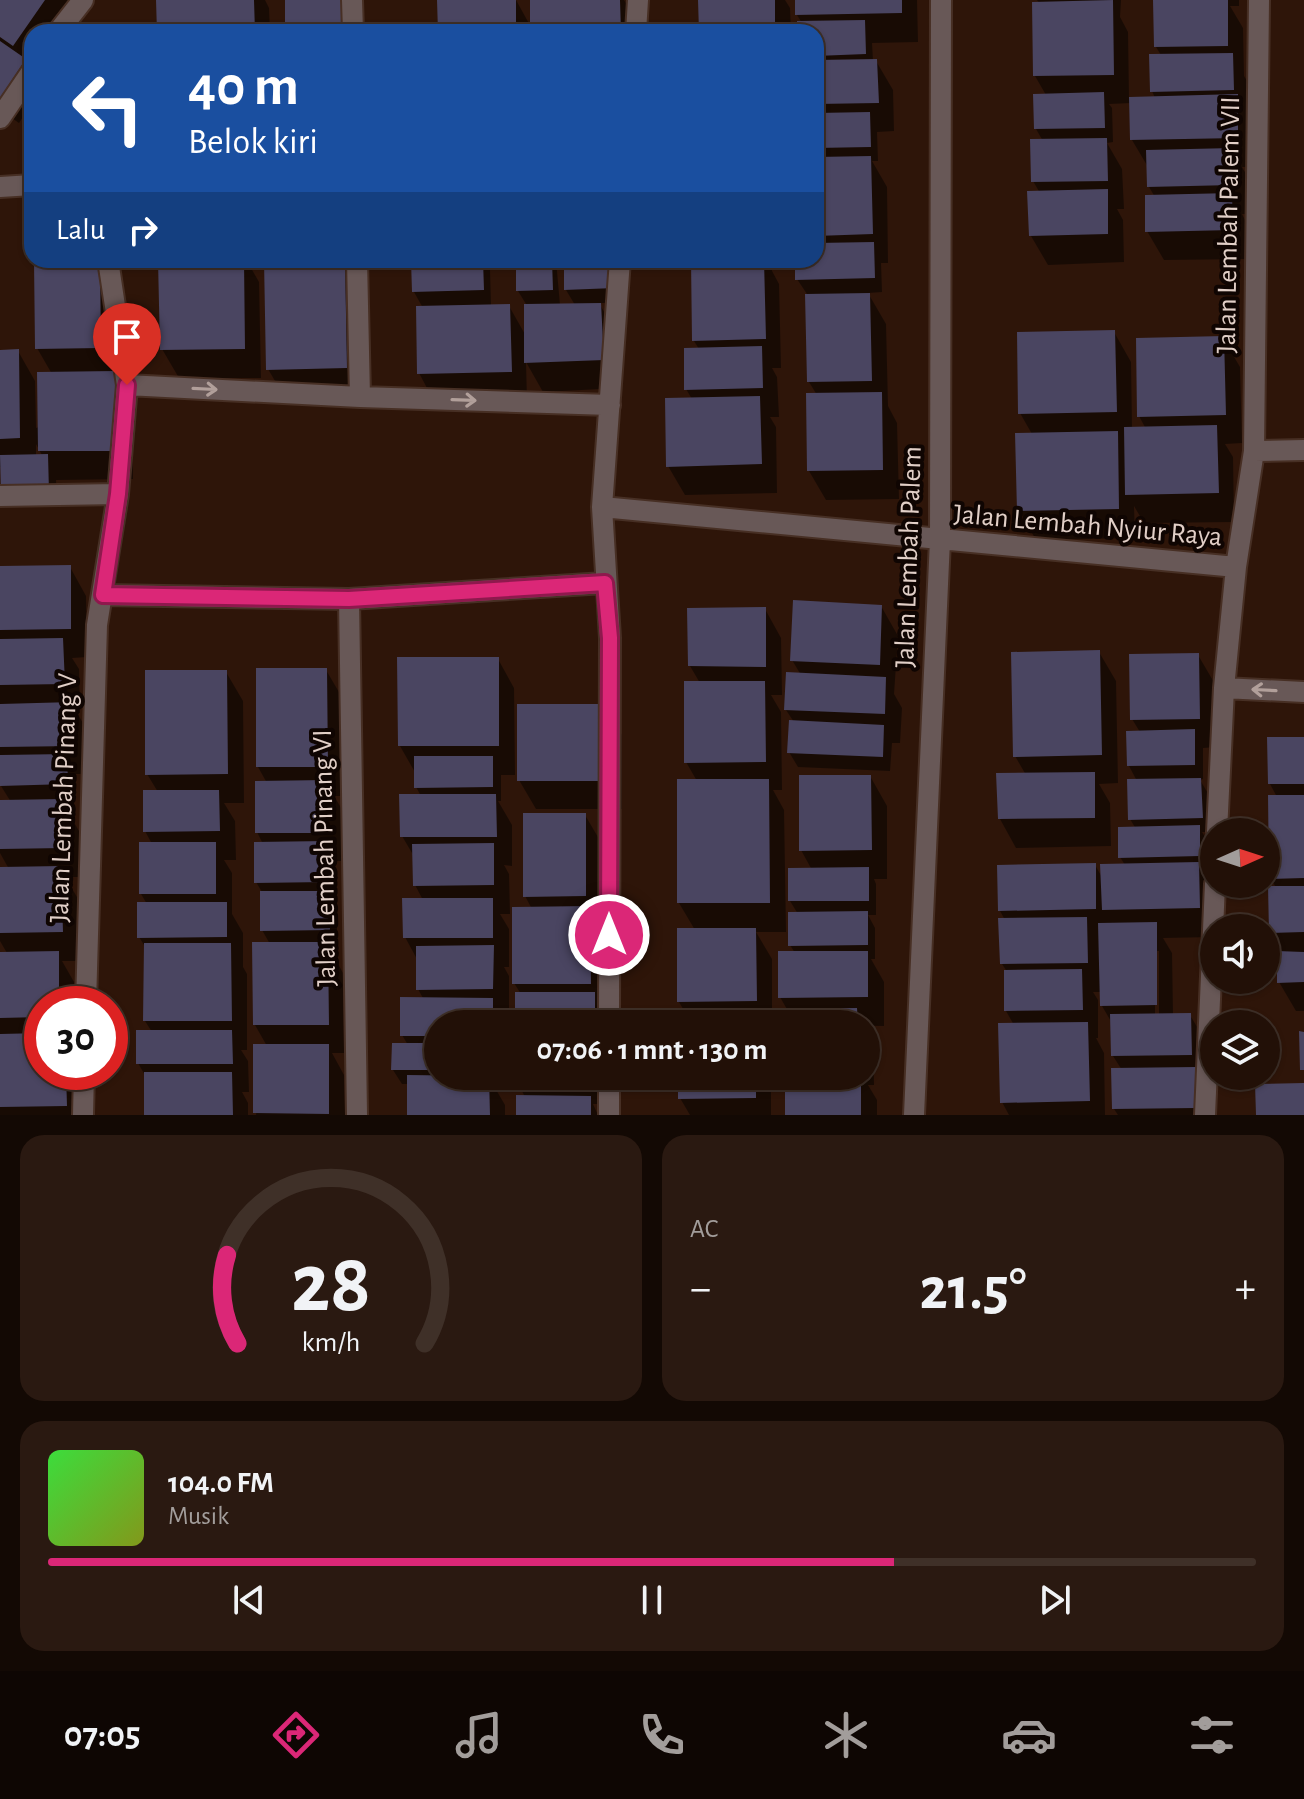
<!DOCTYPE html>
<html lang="id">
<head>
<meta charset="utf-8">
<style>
  :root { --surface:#221007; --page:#2a1911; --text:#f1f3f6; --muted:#a29d9b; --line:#3f3028; --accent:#db2777 }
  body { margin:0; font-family:"Alegreya Sans",sans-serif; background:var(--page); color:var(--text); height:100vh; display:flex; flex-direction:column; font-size:30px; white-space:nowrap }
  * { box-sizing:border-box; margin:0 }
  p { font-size:26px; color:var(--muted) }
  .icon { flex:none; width:44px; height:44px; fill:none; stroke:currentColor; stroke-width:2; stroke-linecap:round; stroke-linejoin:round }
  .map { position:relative; height:1115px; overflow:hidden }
  .drawer { display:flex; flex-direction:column; gap:20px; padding:20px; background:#130904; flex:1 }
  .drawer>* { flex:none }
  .banner { position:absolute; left:24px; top:24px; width:800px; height:244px; border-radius:24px; box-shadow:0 2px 6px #0004,0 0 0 2px var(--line); background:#1a4fa0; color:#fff; overflow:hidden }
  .needle { width:52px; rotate:87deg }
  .buttons { position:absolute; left:1200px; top:818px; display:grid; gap:16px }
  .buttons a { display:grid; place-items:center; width:80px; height:80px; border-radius:50%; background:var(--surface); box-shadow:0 2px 6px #0004,0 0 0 2px var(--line); font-size:40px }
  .speed { position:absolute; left:24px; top:986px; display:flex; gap:16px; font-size:40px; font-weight:700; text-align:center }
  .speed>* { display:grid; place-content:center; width:104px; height:104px; border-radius:50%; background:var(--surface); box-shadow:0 2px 6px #0004,0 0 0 2px var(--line); line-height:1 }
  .speed .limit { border:12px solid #d22; background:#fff; color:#111 }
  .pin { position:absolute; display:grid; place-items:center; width:68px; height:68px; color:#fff; margin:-82px -34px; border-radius:50% 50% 50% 0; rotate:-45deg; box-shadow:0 0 8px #0007 }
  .pin .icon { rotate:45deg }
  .me { position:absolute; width:88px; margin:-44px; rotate:0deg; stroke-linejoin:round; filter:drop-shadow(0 0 6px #0008) }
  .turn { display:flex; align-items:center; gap:28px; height:168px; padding:0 32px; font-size:36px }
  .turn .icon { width:104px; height:104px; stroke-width:2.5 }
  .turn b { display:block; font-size:56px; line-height:68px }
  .then { display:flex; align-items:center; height:76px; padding:0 32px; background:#0003; gap:16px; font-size:30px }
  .big { font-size:60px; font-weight:700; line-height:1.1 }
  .drawer .tile { flex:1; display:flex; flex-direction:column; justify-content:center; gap:12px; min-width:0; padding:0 28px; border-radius:24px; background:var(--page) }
  .drawer .dial { align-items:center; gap:0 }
  .dial svg { height:208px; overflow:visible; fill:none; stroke:var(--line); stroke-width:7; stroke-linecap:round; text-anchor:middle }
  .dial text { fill:var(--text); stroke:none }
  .song { display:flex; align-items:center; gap:24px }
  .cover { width:96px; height:96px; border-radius:12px; background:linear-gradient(135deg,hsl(120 70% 55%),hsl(70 70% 35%)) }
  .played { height:8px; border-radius:4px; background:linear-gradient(90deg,var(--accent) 70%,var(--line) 70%) }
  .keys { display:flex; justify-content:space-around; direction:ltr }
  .heat { display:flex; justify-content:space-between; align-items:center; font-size:44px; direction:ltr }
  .drawer .tiles { flex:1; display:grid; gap:20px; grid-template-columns:1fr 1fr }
  .tile:last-child { grid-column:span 2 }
  .trip { position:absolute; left:424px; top:1010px; width:456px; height:80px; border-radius:40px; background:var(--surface); box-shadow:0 2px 6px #0004,0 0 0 2px var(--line); font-weight:700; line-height:80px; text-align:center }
  .dock { display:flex; height:128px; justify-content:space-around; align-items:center; background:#0e0603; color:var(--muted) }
  .dock .icon { width:56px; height:56px }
  .dock .on { color:var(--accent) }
  .dock b { font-size:36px; color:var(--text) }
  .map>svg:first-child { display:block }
  .shadow { fill:#0007; fill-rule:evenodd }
  .building { fill:#4a4561 }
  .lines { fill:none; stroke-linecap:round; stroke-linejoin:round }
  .street-casing { stroke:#472f24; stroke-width:24 }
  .street { stroke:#685857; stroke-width:20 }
  .oneway { stroke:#b19f9a }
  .route-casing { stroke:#8e194d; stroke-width:20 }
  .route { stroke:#db2777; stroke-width:14 }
  .labels { text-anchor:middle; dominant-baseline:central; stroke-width:8; stroke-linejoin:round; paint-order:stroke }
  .street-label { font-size:28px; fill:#e1cfc7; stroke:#0f0502 }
</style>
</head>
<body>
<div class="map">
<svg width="1304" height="1115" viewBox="0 0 1304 1115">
  <rect width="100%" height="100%" fill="#2e1509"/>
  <path class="shadow" d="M0,0h81l-22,32h-27v71l-13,20 -19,-13z
    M158,0h107l4,8 1,24h-111z
    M439,0h77l16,29v-29h92l12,20v12h-196z
    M700,0h85l5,8 1,24h-90z
    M797,0h120l1,42 -46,1 1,18h3l17,29 1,41 -17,1 1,29h-6l15,26 1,76h-7l1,29 -14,1 18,31 2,82 9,17 2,76 -73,1 -17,-29 8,-76 -8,-13 -2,-88 -10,-15v-19h19v-228h-17l3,-9 -5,-8z
    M1037,0h84l-1,17 8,15 1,67 26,-1 -3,-7 9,-36 -5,-8 -1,-47h84v6h-9l13,22 1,48 5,8 5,83h-12l7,12v35h-7l5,10 1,35 -84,1 -17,-29 8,-34 -6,-10 -1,-20 -16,-27 -1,-37 -22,1 3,4 1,34 -6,1 15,26 2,40h-7l6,11 1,42 -76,3 -17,-29 9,-43 -7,-12 10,-40 -7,-12 10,-34 -11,-19 5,-72z
    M36,260h67l29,142 1,77 -77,1 1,26 -46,1 -8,-15 -1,-25h-2v-115l18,-1 17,30 1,47 3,-1 13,-53 -15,-26zM36,444l7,13h-7z
    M160,260h89l-2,1 12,21 2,96h-82l-17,-29z
    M266,260h84l13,137 -78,1 -17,-29z
    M413,260h143l4,45h15l-9,-15v-30h55l2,43h-24l18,31 3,54 -77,4 -17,-30 1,39 -92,2 -16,-30 4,-65 -9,-16zM490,270h28v21l8,13v32l-17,-30h-18z
    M685,260h87v11l7,13 2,84h-9l5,9 2,40h-9l6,10 1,66 -92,2 -17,-29 24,-67 -6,-10 13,-40 -5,-8 -1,-67z
    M1114,332l17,30 1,67h14l-7,-13 84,-78 17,29 2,76 -17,1 8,13 1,65 -90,1 -10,-17 1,32 -99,2 -17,-30 13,-76 -12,-21z
    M70,567l16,29 1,61 -15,1 7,11 1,44h-3l12,20 1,41h-15v24l-15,1 19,32v46h-14l12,20 1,64h-16l12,21 1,22h-33v68h39l1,43h-82v-161l7,-1 -7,-12v-72h9l-9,-16v-51h11l-10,-16 -1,-17v-201z
    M881,606l17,30 -4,58 8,14 -2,35h-8l-2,28 -92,-4 -9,-15 5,-30 -8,-12 15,-35 -9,-15z
    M765,609l16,29 1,57h-11l10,17 1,78h-9l11,20 2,122h-30l16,27v65h-80l-13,-22 16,-72 -16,-27 18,-122 -11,-19 14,-79 -10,-17z
    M1099,652l17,29 2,102 -19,1 11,19 1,43 -95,2 -16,-29 26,-44 -11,-19z
    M1198,655l17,29 1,63 -13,1v31l-3,1 9,15 1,37h-8l6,10 -1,28h-6l13,23v44l-51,1 9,15 1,62h17l17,29 4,71h-93l-4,-6 8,-39 -9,-14 -1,-33 -10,-17v-14h-9l5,8v38h-2l8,15 1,62h-96l-7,-13 12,-77 -8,-14v-41l-4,-6 3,-44 -5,-9 95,-46 8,14 22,-14 -5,-8 16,-28 -6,-10 7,-38 -8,-15 11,-34 -8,-13zM1155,951h4v64h-4z
    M498,659l16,29 1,87h-14v26h-3l14,24v41l-8,-1 5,9 1,40h-10l9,15v38h-5l5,9v42h-7l4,6h-68v52h50l17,29v10h-96v-31h-7l-9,-14 15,-25 -6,-10 22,-35 -6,-11v-28l-13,-24 18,-37 -8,-15v-27l-13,-22 19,-40 -5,-9v-13l-16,-28z
    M326,670l17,29 1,97h-10l9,15 1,50h-10v36h-4l7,11v36h-10l16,29 1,80h-12l12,22 1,40h-89l11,-69 -12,-21 15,-81 -8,-14v-38l-6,-10 7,-38 -6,-12 10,-49 -9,-16z
    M226,672l17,29 1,102h-20l11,18 1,39h-12l8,13v41l11,19v34l4,7v76h-6l7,11 1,31h-7l6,11v12h-102v-38l-8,-14 14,-31 -7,-11 1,-73 -7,-11 8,-33 -6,-10 11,-50 -7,-13 13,-39 -11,-18z
    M606,706l16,29v74h-86l-17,-29z
    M1304,739v272h-8l-17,-29 4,-29 -12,-21 5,-44 -5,-10 6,-81 -7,-13z
    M870,776l17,30v73h-13l2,5v31h-8l7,13v31h-4l13,23v44l-101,-2 5,-13 -8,-14 15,-44 -5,-8 8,-31 -8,-13 22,-31 -11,-20z
    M585,815l17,29v81h-3l7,12 4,87h-93l4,-30 -7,-11 18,-74 -7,-13z
    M866,1027l7,13 1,45h-6l9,15v15h-90v-39h79z
    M521,1076h83l1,28h-12l5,11h-80l7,-18 -4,-8z
    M680,1076h88l3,6v33h-81l-10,-17z"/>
  <path class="building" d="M0,0h45l-32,46 -13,-9z
    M156,0h98l1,32h-98z
    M285,0h56l1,32h-57z
    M437,0h79v32h-78z
    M530,0h90l1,32h-91z
    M698,0h77v32h-76z
    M795,0h107v13l-107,2z
    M1113,0l1,75 -81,1 -1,-74z
    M1153,0h75v46l-74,1z
    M865,20l1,34 -50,2v-24h-19v-11z
    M0,41l26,18 -26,39z
    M1233,53l1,37 -84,2 -1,-38z
    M877,59l2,44 -63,1v-44z
    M1104,92l1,36 -71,1 -1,-35z
    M1238,94v44l-108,2 -1,-43z
    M870,112l1,35 -55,1v-35z
    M1107,138l1,43 -77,1 -1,-43z
    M1233,148v37l-86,2 -1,-37z
    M871,156l2,78 -57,2v-79z
    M1108,189v45l-79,2 -2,-45z
    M1232,193l1,37 -88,2v-37z
    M874,242l1,36 -80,2v-20h21v-17z
    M34,260h66l1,88 -66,1z
    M158,260h86l1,89 -85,1z
    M264,260h81l2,108 -81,2z
    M411,260h72l1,30 -72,2z
    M516,260h36l1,30 -37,1z
    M564,260h51v28l-51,2z
    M691,260h73l2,79 -74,2z
    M870,293l2,88 -65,1 -2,-88z
    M601,303l3,57 -80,3v-59z
    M510,304l2,68 -95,2 -1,-68z
    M1115,330l2,82 -99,2 -1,-82z
    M1224,336l2,79 -89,2 -1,-79z
    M762,346l1,42 -79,2v-42z
    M19,349l1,89 -20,1v-89z
    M116,371l1,80h-79l-1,-79z
    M882,392l1,78 -76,1 -1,-78z
    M760,396l2,68 -96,3 -1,-69z
    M1217,425l2,68 -94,2 -1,-68z
    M1118,431l1,78 -102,2 -2,-78z
    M48,454l1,38 -48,1 -1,-38z
    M71,565v64l-71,1v-64z
    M793,600l89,5 -2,60 -90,-4z
    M766,607v60l-78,-1 -1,-58z
    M63,638l2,46 -65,1v-46z
    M1100,650l2,105 -89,2 -2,-105z
    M1199,653l1,66 -70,1 -1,-66z
    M397,657h102v89h-101z
    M256,668h71l1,99h-72z
    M145,670h82l1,104 -83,1z
    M786,672l100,5 -1,37 -101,-4z
    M684,681h81l1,81 -82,1z
    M73,702l2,44 -75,1v-43z
    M517,704h90l-1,77h-89z
    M789,720l95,5 -1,32 -96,-4z
    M1195,729v36l-68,1 -1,-35z
    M1267,737h37v47h-36z
    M67,754l1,30 -68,2v-31z
    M414,756h79v31l-79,1z
    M1095,772v46l-97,1 -2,-46z
    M799,775h72l1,75 -73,1z
    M1201,778l2,40 -75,2 -1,-41z
    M677,779h92l1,124h-93z
    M327,780l1,53h-73v-52z
    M143,790h76l1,41 -77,1z
    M399,794h97l1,43h-97z
    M1268,795h36v83l-35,1z
    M63,799l1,49 -64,1v-49z
    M523,813h63v83l-63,1z
    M1200,825v31l-82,2v-31z
    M327,841v41l-73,1v-41z
    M139,842h77v52h-77z
    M494,843v42l-81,1 -1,-42z
    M1199,862l1,46 -98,2 -2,-46z
    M1096,863v46l-98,2 -1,-46z
    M61,866l2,66 -63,1v-66z
    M869,867v34h-81v-33z
    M1268,886h36v46l-35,1z
    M260,891h69l1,39 -70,1z
    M402,898h91v40h-90z
    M137,902h90v35l-90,1z
    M590,906l1,78h-79v-77z
    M868,911v34l-80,1v-34z
    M1087,917l1,46 -88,1 -2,-46z
    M1157,922v83l-57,1 -2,-83z
    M677,928h79l1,73 -80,1z
    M252,942h76l1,83h-76z
    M144,943h87l1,78h-89z
    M494,945l-1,44 -77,1v-44z
    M59,951v53h-17v13l-42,1v-66z
    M778,951h90v46l-90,1z
    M1277,951l27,1v30l-27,1z
    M1082,969l1,41 -79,1v-41z
    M515,992h80v32h-80z
    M400,997l93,1v26h-55v12h-38z
    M857,1008l1,16h-77v-15z
    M1191,1013l1,42 -81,1 -1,-42z
    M1088,1022l2,79 -90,2 -2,-80z
    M136,1030h96l1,34h-97z
    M1299,1031l5,1v38h-4z
    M42,1033v39h24l1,34 -67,1v-73z
    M392,1043h46v27h-47z
    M253,1044h76v70l-76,-1z
    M1196,1067v41l-84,1 -1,-41z
    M144,1072h88l1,43h-89z
    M407,1075l82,1 1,39h-83z
    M519,1076h78v14h-78z
    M678,1076h78v22l-78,1z
    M785,1076h76v39h-76z
    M1304,1083v32h-48l-1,-31z
    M516,1095l75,1v19h-75z"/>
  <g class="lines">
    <defs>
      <path id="street" d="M352,0l1,32
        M58,32l25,-32
        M636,32l2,-32
        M0,118l32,-47
        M0,187l32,-2
        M357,260l3,137
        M127,385l233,12 250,8
        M1254,451l50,-1
        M0,496l118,-2
        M602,507l634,60
        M103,595l246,4 256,-16
        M349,599l8,516
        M1224,688l80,4
        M1217,832l7,-144 12,-121 18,-116 5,-451
        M86,1004l11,-379 21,-131 9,-109 -19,-125
        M609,1024l1,-386 -8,-131 18,-247
        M83,1115l1,-43
        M609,1115v-39
        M914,1115l26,-575 1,-540
        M1205,1115l10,-231"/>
    </defs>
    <use href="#street" class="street-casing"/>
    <use href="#street" class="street"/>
  </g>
  <defs><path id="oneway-shaft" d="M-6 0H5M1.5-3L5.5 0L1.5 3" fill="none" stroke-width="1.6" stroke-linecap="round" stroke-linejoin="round" transform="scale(2)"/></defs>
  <g class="oneway">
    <use href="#oneway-shaft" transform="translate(205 389) rotate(3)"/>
    <use href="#oneway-shaft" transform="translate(464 400) rotate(2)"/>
    <use href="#oneway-shaft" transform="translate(1264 690) rotate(-177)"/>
  </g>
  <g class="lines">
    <defs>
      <path id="route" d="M127,385l-9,109 -15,101 246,4 256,-16 5,55 -1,297"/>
    </defs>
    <use href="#route" class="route-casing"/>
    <use href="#route" class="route"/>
  </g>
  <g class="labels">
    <g class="street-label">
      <text transform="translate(1229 225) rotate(-89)">Jalan Lembah Palem VII</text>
      <text transform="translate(1088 526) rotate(5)">Jalan Lembah Nyiur Raya</text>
      <text transform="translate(909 557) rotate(-88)">Jalan Lembah Palem</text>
      <text transform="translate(64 798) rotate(-88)">Jalan Lembah Pinang V</text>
      <text transform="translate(325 858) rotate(-91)">Jalan Lembah Pinang VI</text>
    </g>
  </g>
</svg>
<div class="buttons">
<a><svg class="needle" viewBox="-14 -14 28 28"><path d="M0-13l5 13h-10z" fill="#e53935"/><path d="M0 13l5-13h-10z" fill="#a29d9b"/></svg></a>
<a><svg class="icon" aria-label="sound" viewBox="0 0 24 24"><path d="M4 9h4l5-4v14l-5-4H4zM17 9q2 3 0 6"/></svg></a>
<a><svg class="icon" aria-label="layers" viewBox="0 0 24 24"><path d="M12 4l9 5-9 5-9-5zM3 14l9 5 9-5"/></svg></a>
</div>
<div class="speed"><div class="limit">30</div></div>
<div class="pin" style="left:127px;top:385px;background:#d93025"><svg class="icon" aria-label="arrive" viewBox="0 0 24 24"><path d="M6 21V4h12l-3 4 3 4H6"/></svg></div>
<svg class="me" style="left:609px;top:935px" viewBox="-20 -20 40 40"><circle r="17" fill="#db2777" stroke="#fff" stroke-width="3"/><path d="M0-11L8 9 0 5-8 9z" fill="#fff"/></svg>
<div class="trip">07:06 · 1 mnt · 130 m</div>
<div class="banner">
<div class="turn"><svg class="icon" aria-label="left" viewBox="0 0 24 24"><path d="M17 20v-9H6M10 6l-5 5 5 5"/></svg><div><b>40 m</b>Belok kiri</div></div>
<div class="then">Lalu<svg class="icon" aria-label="right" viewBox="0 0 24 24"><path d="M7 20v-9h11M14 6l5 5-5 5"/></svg></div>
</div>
</div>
<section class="drawer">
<div class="tiles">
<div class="tile dial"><svg viewBox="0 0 100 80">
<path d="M14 69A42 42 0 1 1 86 69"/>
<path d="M14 69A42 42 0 0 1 10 35" stroke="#db2777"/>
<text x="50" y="56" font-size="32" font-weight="700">28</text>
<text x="50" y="72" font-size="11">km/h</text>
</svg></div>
<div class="tile"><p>AC</p>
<div class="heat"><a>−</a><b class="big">21.5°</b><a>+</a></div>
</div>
<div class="tile">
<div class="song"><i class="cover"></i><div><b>104.0 FM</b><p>Musik</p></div></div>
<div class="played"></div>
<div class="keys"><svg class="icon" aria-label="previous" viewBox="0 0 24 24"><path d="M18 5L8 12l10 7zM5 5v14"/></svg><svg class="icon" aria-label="pause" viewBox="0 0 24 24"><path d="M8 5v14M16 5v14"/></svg><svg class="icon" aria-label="next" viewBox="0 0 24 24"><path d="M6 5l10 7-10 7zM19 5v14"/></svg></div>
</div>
</div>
</section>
<nav class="dock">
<b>07:05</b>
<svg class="icon on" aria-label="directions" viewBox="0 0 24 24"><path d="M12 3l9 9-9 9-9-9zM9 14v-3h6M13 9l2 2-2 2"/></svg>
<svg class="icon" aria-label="music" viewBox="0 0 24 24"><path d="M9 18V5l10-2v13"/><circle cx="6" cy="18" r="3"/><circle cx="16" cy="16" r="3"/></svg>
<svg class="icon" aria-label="phone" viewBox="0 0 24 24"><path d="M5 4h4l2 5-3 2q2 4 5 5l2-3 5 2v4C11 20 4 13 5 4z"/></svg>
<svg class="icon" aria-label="climate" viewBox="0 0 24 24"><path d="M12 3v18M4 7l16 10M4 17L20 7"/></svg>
<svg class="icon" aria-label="car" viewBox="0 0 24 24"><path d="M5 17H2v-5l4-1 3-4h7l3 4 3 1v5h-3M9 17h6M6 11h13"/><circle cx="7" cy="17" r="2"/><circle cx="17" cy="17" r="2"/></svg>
<svg class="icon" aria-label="filters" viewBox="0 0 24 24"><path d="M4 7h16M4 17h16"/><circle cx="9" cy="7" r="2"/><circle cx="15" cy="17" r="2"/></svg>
</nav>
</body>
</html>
